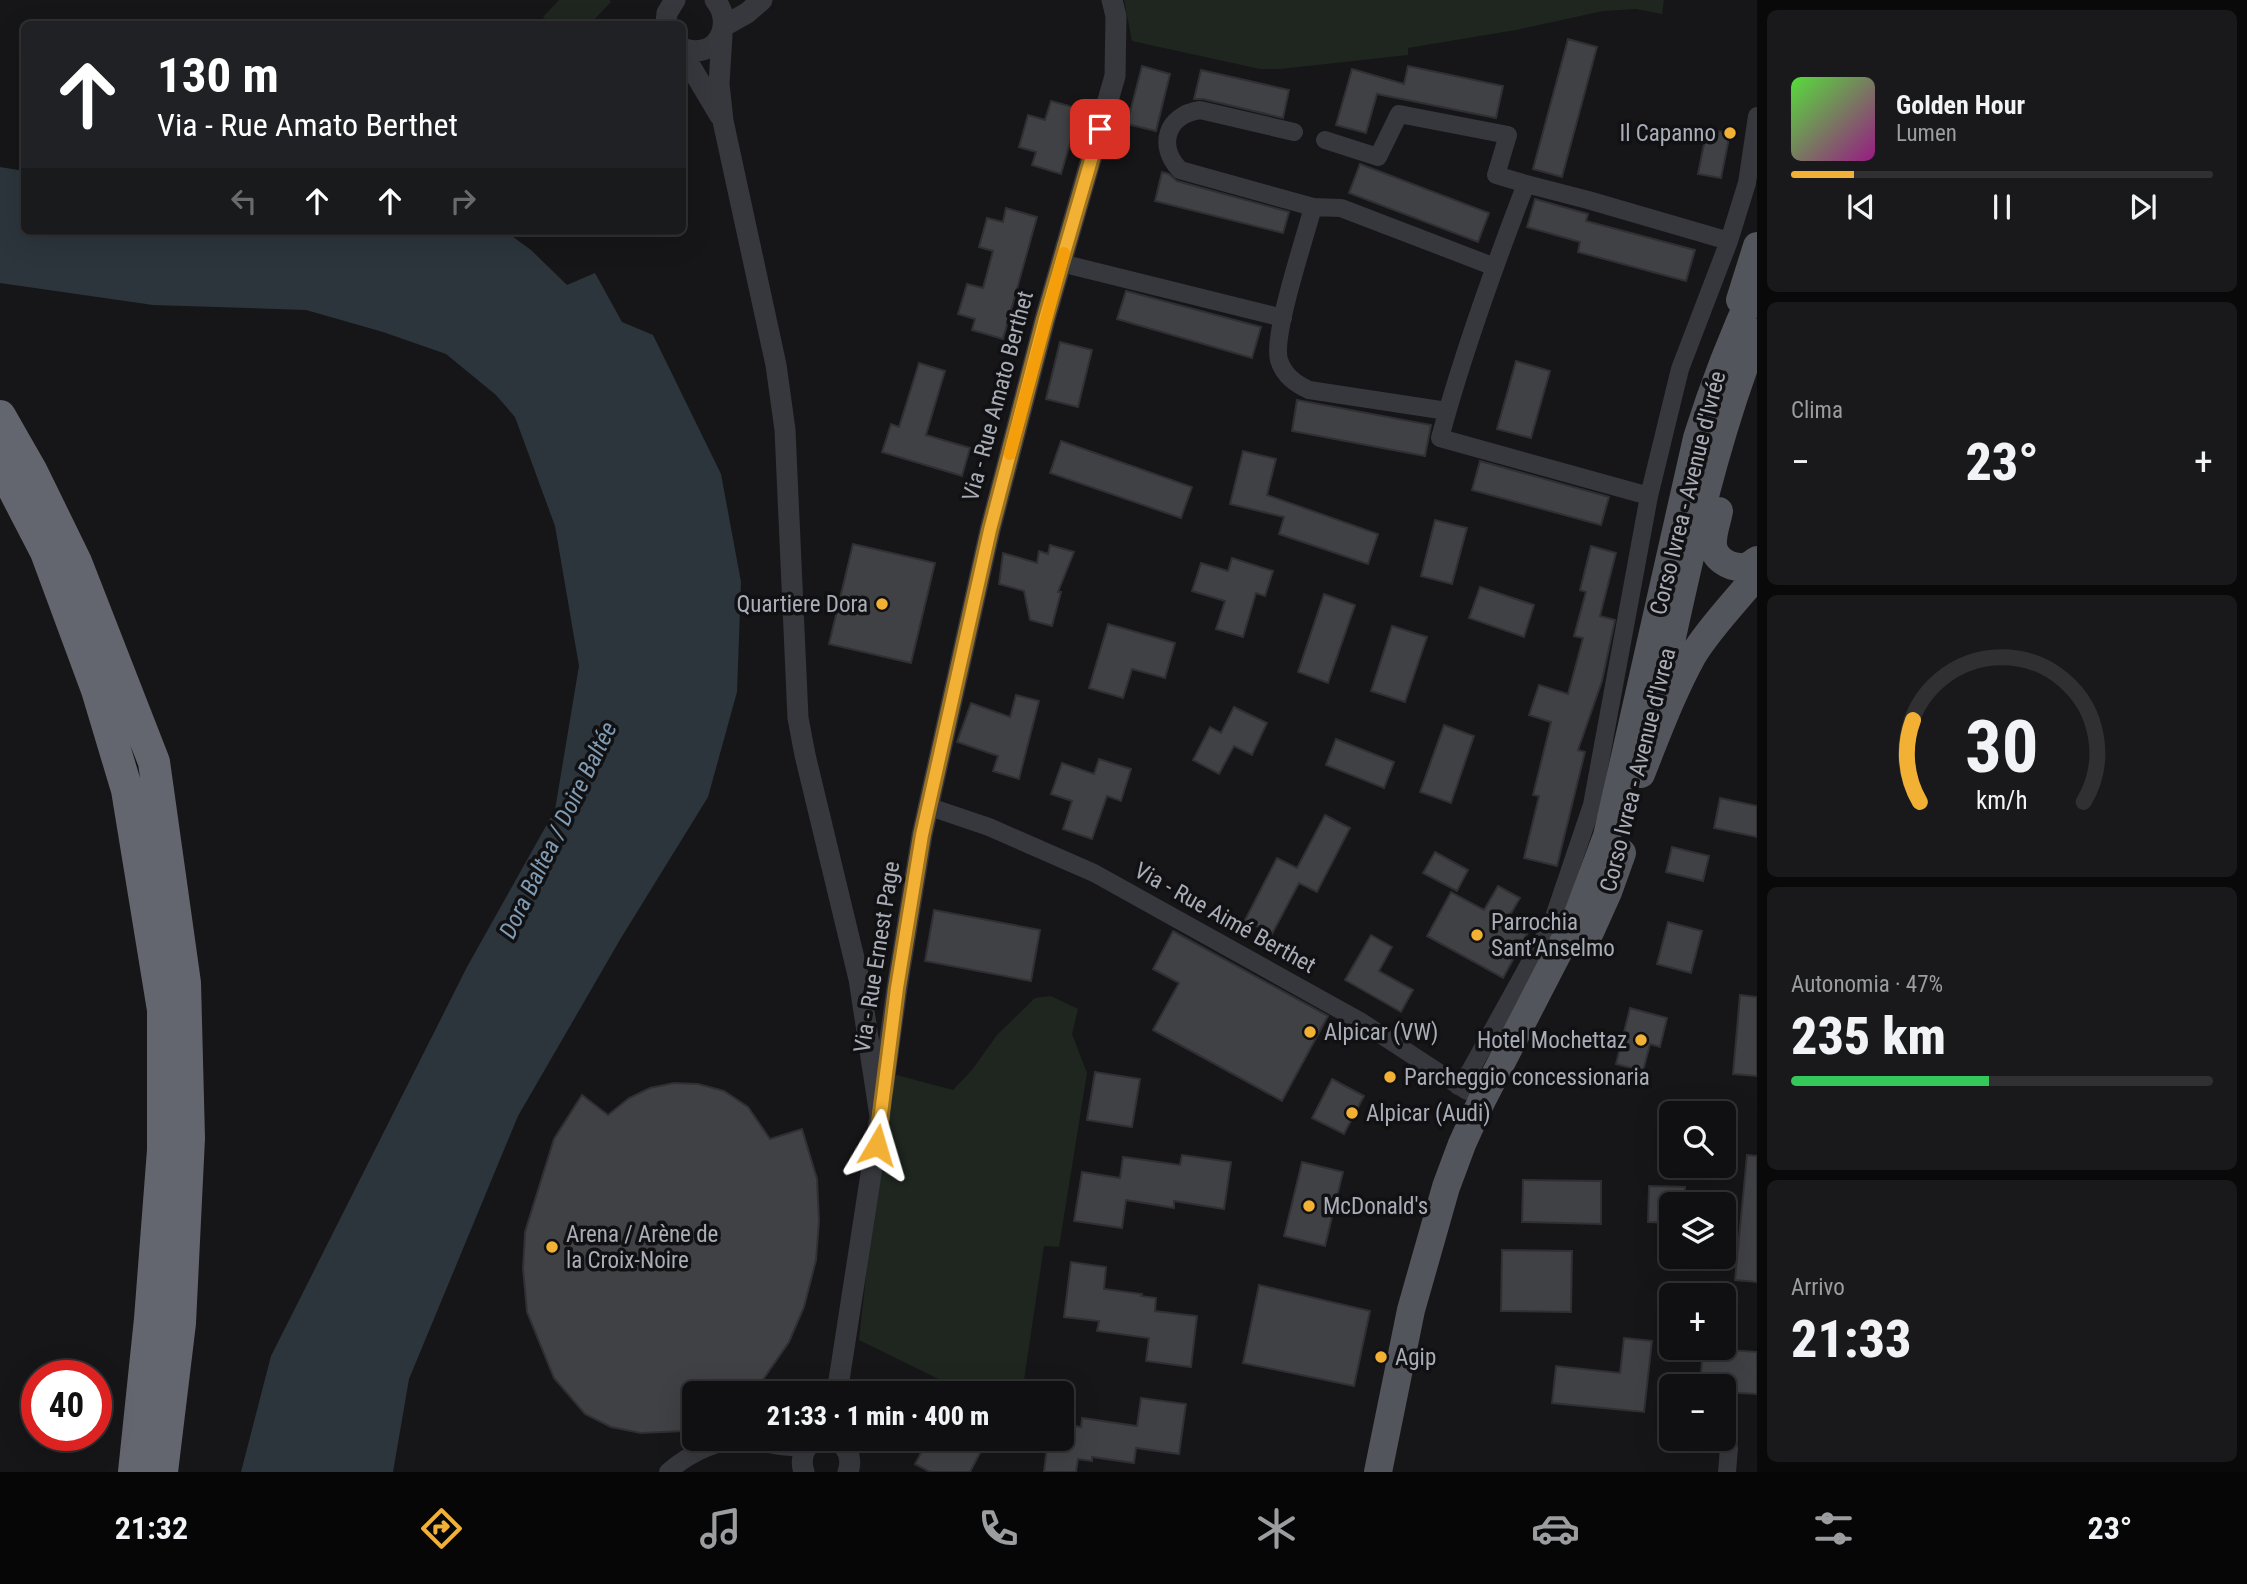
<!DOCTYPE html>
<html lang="it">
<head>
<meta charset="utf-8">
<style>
  :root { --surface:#101012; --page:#19191b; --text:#f1f3f6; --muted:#9c9d9f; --line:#303032; --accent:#f2b134 }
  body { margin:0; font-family:"Roboto Condensed",sans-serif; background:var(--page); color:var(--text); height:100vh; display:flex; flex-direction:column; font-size:26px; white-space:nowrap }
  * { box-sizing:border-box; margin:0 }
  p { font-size:23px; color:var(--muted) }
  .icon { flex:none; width:38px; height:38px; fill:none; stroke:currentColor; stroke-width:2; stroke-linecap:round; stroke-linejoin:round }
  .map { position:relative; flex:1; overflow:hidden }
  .sheet { display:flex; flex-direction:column; gap:10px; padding:10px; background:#09090a; width:490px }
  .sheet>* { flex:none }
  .guide { position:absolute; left:21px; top:21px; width:665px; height:214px; border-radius:10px; box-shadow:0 7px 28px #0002,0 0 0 2px var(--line); background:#202124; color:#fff; overflow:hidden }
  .controls { position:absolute; left:1659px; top:1101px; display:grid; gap:14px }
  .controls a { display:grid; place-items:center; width:77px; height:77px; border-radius:10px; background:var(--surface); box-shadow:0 7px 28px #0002,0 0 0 2px var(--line); font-size:35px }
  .speed { position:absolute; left:21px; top:1360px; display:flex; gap:14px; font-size:35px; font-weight:700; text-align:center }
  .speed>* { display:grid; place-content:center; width:91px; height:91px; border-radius:50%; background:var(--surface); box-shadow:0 7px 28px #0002,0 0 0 2px var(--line); line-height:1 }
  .speed .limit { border:10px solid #d22; background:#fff; color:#111 }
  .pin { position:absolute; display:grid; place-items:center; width:60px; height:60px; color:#fff; margin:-30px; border-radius:14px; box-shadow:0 4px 10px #0006 }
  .me { position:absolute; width:77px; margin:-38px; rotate:7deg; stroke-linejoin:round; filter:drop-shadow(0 0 5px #0008) }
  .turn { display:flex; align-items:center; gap:24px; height:147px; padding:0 21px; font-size:32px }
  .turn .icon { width:91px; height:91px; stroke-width:2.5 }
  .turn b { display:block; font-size:49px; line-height:60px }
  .lanes { display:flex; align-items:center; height:66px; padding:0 21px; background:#0003; justify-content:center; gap:35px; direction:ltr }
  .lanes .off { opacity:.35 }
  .big { font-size:52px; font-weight:800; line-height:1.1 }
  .sheet .widget { flex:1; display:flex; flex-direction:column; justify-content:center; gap:10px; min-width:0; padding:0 24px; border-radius:10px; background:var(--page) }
  .sheet .dial { align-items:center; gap:0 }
  .dial svg { height:182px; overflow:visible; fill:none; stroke:var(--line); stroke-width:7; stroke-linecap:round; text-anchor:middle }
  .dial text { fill:var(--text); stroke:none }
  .song { display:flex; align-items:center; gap:21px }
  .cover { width:84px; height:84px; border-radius:10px; background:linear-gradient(135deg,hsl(110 70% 55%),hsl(310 70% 35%)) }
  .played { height:7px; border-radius:4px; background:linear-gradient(90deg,var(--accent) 15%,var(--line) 15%) }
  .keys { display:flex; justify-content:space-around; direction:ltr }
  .heat { display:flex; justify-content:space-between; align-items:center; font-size:38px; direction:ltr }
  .charge { height:10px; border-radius:5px; background:linear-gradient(90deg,#34c759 47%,var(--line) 0) }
  .trip { position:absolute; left:682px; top:1381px; width:392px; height:70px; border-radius:10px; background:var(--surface); box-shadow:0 7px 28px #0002,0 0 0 2px var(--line); font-weight:800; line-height:70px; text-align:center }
  .tab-bar { display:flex; height:112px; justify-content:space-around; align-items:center; background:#060607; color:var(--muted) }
  .tab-bar .icon { width:49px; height:49px }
  .tab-bar .selected { color:var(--accent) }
  .tab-bar b { font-size:32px; color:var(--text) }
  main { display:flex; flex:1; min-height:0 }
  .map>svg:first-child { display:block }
  .green { fill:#1e261f }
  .water { fill:#2c353c }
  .building { fill:#404145; stroke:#303034; stroke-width:2 }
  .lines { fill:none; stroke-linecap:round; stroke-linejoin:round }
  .minor { stroke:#37383d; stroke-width:18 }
  .tertiary { stroke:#37383d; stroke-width:21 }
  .primary { stroke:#53555c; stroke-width:28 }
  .motorway { stroke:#63666e; stroke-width:32 }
  .route-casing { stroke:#9d7322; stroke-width:18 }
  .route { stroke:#f2b134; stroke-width:12 }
  .slow { stroke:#f59e0b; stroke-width:12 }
  .poi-dot { fill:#f2b134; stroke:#111113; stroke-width:2.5 }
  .labels { text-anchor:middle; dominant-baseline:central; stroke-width:7; stroke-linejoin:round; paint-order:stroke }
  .poi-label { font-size:23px; fill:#a8adb8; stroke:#111113; text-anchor:start }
  .street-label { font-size:23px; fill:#a8adb8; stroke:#111113 }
  .water-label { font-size:24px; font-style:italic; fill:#7f9bb3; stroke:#111113 }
</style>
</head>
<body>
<main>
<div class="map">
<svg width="1757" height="1472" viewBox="0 0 1757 1472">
  <rect width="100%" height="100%" fill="#161618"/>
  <path class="green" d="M559,0h50l2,2 -21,22h-39l-8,-7z
    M1124,0h540l-2,14 -26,-5 -33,2 -87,19 -108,18v7l-128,14h-20l-128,-28z
    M1051,996l27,13 -6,25 15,39 -28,174 -15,-1 -22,147h-55l-108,-53 14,-129 20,-137 60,16 19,-20 25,-35 38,-37z"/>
  <path class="water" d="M0,167l24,4v60h481l26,19 36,35 28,-12 27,49 31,13 68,139 20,108 -4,110 -29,105 -87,141 -103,178 -109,263 -16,93h-152l30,-116 196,-389 88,-157 24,-144 -24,-140 -40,-109 -19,-22 -50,-41 -63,-22 -77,-22 -153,-5 -153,-22z"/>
  <path class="building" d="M1568,39l29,8 -35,130 -29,-8z
    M1142,66l28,8 -14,57 -29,-7z
    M1408,66l95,20 -7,32 -119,-24 -11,39 -30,-8 16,-56 52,15z
    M1201,70l88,20 -6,28 -80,-19h-9z
    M1051,101l29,8 -19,65 -29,-9 4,-13 -17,-5 9,-32 17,5z
    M1707,129l23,4 -9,45 -23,-4z
    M1360,164l129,49 -11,29 -129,-49z
    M1162,172l7,2 8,7 112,31 -6,21 -128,-32z
    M1535,199l53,15 -2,7 109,29 -9,31 -108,-29 2,-10 -53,-15z
    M1006,208l31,9 -34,122 -31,-9 3,-11 -17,-5 9,-30 16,4 10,-37 -14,-4 8,-29 16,4z
    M1126,291l135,36 -9,31 -135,-39z
    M1060,342l32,8 -14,57 -32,-8z
    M1516,361l34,10 -19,67 -34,-9z
    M919,363l26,8 -19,64 44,13 -8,28 -80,-24 9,-28 8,3z
    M1297,400l134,25 -6,31 -133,-25z
    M1061,441l131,46 -11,31 -131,-45z
    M1243,451l33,8 -9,36 111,39 -10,30 -89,-30 5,-17 -54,-13z
    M1480,461l129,36 -8,28 -129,-35z
    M1435,520l32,8 -15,56 -31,-8z
    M853,544l82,19 -24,100 -82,-19z
    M1050,545l24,7 -16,40h3l-9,34 -22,-6 -6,-29 -25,-7 4,-31 34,10 2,-12 9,3z
    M1591,546l25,7 -16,63 15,4 -13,61 -24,69 7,2 -28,114 -33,-8 15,-62 -6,-1 18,-73 -22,-7 10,-30 29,9 15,-56 -9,-2 12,-44 -6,-2z
    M1232,558l41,13 -8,25 -9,-3 -13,44 -27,-8 9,-28 -33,-10 9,-28 27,8z
    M1480,587l54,18 -10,32 -55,-19z
    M1324,594l31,11 -27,78 -30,-11z
    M1108,624l67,19 -10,35 -33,-9 -9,29 -34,-10z
    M1392,626l35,11 -22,65 -34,-11z
    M1016,695l23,6 -20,78 -26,-8 5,-15 -41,-14 14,-39 39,14z
    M1234,707l33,16 -15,32 -18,-9 -15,28 -26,-14 17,-33 11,6z
    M1444,725l30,11 -23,67 -31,-11z
    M1336,739l58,23 -10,26 -58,-23z
    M1099,759l32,10 -10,32 -14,-5 -15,43 -29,-10 9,-28 -21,-7 11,-31 32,11z
    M1720,798l37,8v31l-43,-9z
    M1325,815l25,13 -33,64 -18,-9 -27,51 -27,-14 32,-62 20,10z
    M1672,847l37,9 -6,25 -37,-9z
    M1435,852l33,18 -11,21 -34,-18z
    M1498,886l22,12 -14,24 21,12 -24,44 -76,-42 24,-44 33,18z
    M934,910l106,20 -9,51 -106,-20z
    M1668,922l34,9 -11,42 -34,-9z
    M1173,931l155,85 -46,85 -129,-71 26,-47 -26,-14z
    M1371,935l21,12 -13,24 34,19 -12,22 -56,-32z
    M1740,995l17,2v79l-24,-2z
    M1630,1008l37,10 -7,29 -10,-3 -7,27 -27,-7z
    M1095,1072l45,7 -8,48 -45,-7z
    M1332,1079l32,17 -20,38 -32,-16z
    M674,1083l24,1 26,7 24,16 22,32 32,-10 15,50 2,42 -3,39 -12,47 -15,35 -27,39 -14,12h-53v35l-11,3 -43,2 -30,-6 -26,-13 -31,-36 -27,-66 -4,-43 2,-37 29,-93 28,-44 26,20 21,-17 21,-10z
    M1182,1155l49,7 -7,47 -50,-8v7l-48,-8 -4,28 -48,-7 8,-49 38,6 3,-21 57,8z
    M1747,1155l10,1v126l-22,-2z
    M1302,1162l41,10 -18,74 -41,-10z
    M1523,1180l78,1v43l-79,-2z
    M1649,1186l36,1 -1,17h-13v19l-23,-1z
    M1502,1250l70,1 -1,61 -70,-1z
    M1071,1262l35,5 -2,22 38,5 -1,2 15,2 -1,13 42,5 -6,51 -45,-6 3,-23 -52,-7 2,-10 -35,-4z
    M1259,1285l111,26 -16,75 -111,-23z
    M1624,1338l28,3 -8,71 -92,-9 4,-37 64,7z
    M1703,1348l54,4v42l-33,-2v-6h-24z
    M1141,1398l45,6 -7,50 -43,-6 -2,15 -42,-6v4l-14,-2 -2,13h-32l4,-34h14v-14l19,3 1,-9 55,8z
    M929,1438h59l-18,34h-40l-15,-8z"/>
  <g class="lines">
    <path class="minor" d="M1294,132l-94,-22c-34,5 -43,36 -20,60l133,37 28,1 154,59
      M1325,140l53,17 21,-43 109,21 -12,40 30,9
      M1313,207c-8,31 -41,128 -34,153 5,16 17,24 30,30l138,21
      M1061,263l222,55
      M1649,496l-209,-58c23,-86 54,-171 86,-254l62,16 141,41
      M930,807l59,20 105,46 266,148 107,70
      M1458,1086l12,-15 82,-148 40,-118 57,-309 31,-127 49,-128 18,-58 10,-67
      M668,1472c19,-17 53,-35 80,-32 24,3 40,12 64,3
      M1727,1472l2,-24"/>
    <path class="tertiary" d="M666,24l1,-11 8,-13
      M724,26l23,-13 15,-13
      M722,35l-3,49 4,37 53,244 9,65 13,288 7,37 54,224 21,137 -43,277
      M682,48c33,13 54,-22 33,-48
      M682,52l38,64
      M883,1090l14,-102 25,-153 68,-305 55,-211 70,-243 1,-60 -4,-16
      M832,1438c15,6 21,19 16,34
      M804,1472c-5,-15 1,-29 16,-34"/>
    <path class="primary" d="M1740,300l17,-54
      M1719,511c-2,11 -7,23 -6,34 1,13 16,23 29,22 5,0 11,-4 15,-7
      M1649,742c31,-137 56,-278 108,-409
      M1641,774c16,-40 31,-81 52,-119 18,-29 43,-54 64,-80
      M1590,932l18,-40 14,-39
      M1378,1472l33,-162 35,-123 16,-43 20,-44 96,-186 29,-78 90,-398c17,-55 36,-103 60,-155"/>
    <path class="motorway" d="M0,416l32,56 44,90 78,200 31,221 4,155 -9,185 -18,149
      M0,463l46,89 51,138 30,100 36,220v140l-13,169 -16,153"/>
  </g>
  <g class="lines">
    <defs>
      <path id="route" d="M877,1145l20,-157 25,-153 68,-305 55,-211 55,-190"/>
    </defs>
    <use href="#route" class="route-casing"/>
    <use href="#route" class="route"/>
    <path class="slow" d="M1010,454l54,-201"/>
  </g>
  <g class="poi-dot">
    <circle cx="1730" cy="133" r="7"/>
    <circle cx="882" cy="604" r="7"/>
    <circle cx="1477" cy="935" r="7"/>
    <circle cx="1310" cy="1032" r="7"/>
    <circle cx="1641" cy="1040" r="7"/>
    <circle cx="1390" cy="1077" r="7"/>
    <circle cx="1352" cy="1113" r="7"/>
    <circle cx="1309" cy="1206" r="7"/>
    <circle cx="552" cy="1247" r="7"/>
    <circle cx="1381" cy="1357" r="7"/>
  </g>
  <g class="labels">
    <g class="poi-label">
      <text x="1716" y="133" text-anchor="end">Il Capanno</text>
      <text x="868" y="604" text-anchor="end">Quartiere Dora</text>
      <text x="1491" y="922">Parrochia<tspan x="1491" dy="26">Sant’Anselmo</tspan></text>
      <text x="1324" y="1032">Alpicar (VW)</text>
      <text x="1627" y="1040" text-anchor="end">Hotel Mochettaz</text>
      <text x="1404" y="1077">Parcheggio concessionaria</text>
      <text x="1366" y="1113">Alpicar (Audi)</text>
      <text x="1323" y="1206">McDonald's</text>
      <text x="566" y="1234">Arena / Arène de<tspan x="566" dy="26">la Croix-Noire</tspan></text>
      <text x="1395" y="1357">Agip</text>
    </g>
    <g class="street-label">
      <text transform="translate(998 396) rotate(-75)">Via - Rue Amato Berthet</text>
      <text transform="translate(1688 493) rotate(-76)">Corso Ivrea - Avenue d'Ivrée</text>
      <text transform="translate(1638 770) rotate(-76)">Corso Ivrea - Avenue d'Ivrea</text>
      <text transform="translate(1225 918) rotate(29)">Via - Rue Aimé Berthet</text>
      <text transform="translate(877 957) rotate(-81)">Via - Rue Ernest Page</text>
    </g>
    <g class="water-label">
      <text transform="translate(558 830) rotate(-64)">Dora Baltea / Doire Baltée</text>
    </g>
  </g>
</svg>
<div class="controls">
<a><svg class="icon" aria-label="search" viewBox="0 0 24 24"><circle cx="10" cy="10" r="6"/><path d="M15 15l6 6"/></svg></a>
<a><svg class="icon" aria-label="layers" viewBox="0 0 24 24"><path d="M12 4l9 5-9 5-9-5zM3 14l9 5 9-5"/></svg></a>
<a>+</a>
<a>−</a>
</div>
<div class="speed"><div class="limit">40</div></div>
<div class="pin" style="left:1100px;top:129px;background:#d93025"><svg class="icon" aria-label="arrive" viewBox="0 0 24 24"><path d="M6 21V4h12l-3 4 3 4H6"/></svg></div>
<svg class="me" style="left:877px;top:1145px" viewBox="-20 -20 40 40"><path d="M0-17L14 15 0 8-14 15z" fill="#f2b134" stroke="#fff" stroke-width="4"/></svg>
<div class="trip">21:33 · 1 min · 400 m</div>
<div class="guide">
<div class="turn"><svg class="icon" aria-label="ahead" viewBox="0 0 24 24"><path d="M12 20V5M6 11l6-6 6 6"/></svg><div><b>130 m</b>Via - Rue Amato Berthet</div></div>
<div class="lanes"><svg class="icon off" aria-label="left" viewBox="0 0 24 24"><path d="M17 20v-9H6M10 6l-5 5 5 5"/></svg><svg class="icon" aria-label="ahead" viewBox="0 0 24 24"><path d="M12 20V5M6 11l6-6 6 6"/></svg><svg class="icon" aria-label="ahead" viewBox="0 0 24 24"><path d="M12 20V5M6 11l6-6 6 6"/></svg><svg class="icon off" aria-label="right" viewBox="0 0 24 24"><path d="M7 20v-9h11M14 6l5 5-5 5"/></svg></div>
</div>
</div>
<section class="sheet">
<div class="widget">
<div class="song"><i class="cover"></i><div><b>Golden Hour</b><p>Lumen</p></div></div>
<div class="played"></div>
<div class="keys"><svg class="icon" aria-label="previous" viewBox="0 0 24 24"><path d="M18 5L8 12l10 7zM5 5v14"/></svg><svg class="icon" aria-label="pause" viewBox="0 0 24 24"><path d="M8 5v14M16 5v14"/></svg><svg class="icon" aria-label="next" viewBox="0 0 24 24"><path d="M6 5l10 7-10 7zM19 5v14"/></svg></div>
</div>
<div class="widget"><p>Clima</p>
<div class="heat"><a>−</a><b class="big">23°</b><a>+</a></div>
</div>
<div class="widget dial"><svg viewBox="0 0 100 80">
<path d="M14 69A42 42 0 1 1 86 69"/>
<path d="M14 69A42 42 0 0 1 11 33" stroke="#f2b134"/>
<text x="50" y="56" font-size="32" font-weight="700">30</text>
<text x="50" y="72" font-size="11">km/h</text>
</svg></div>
<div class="widget"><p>Autonomia · 47%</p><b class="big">235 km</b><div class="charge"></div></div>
<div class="widget"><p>Arrivo</p><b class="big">21:33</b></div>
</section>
</main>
<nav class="tab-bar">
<b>21:32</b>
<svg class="icon selected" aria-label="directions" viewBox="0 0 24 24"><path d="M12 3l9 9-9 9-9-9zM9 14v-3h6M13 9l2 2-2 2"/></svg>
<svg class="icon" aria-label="music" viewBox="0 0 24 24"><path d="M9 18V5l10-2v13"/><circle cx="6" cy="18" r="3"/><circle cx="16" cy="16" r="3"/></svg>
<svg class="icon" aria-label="phone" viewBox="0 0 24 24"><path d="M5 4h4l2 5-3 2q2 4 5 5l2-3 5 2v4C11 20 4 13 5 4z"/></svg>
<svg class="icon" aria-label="climate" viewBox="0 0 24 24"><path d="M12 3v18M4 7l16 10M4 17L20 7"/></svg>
<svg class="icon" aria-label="car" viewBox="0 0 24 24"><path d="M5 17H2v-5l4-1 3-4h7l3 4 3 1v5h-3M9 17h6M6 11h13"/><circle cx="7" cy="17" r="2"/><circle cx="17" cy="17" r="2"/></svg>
<svg class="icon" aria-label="filters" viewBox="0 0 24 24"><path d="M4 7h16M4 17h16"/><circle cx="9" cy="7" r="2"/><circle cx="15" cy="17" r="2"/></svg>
<b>23°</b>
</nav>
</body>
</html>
